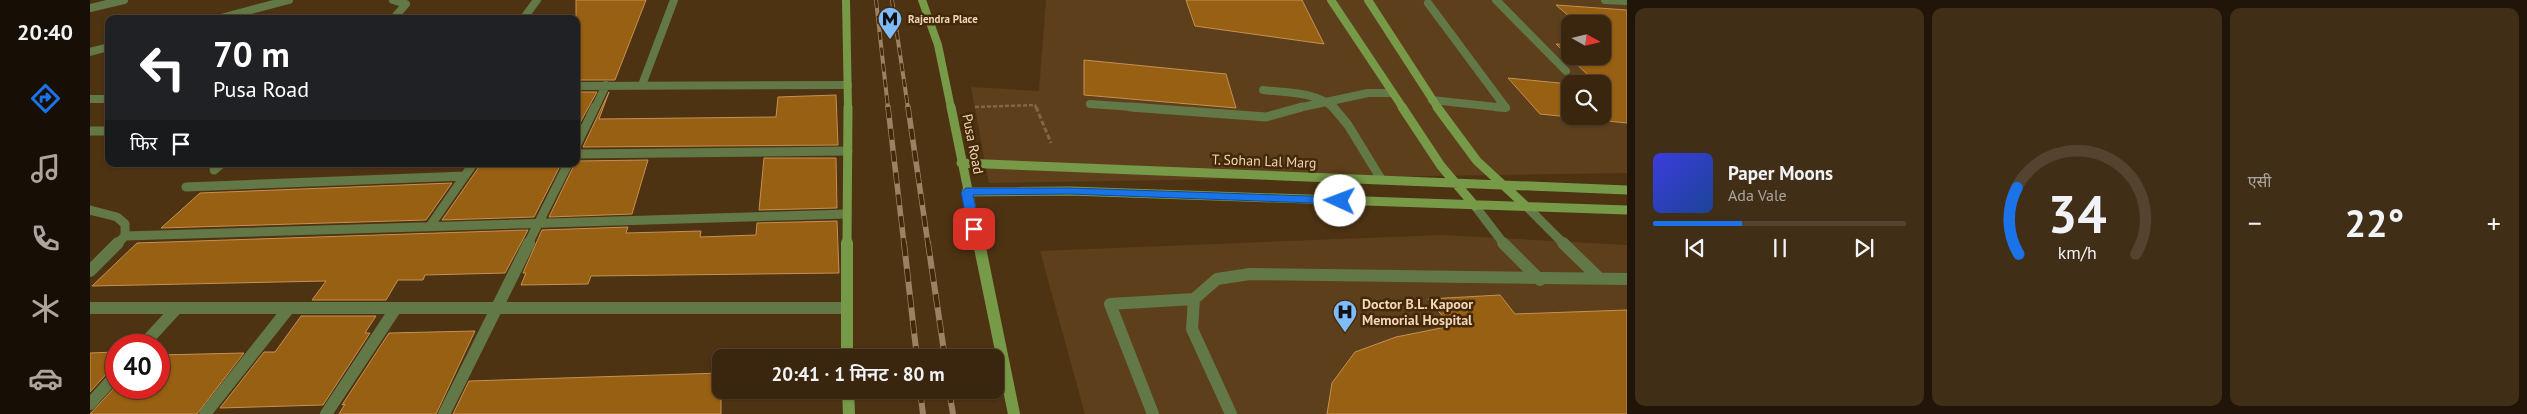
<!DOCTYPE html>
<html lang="hi">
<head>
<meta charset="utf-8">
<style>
  :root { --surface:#3a260e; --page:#412e17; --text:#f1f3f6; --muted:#aba59e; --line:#54432e; --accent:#1a73e8 }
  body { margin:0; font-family:"PT Sans","Noto Sans Devanagari",sans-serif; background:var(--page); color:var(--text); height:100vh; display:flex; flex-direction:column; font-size:19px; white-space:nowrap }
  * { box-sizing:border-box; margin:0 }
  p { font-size:16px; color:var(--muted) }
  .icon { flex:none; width:28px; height:28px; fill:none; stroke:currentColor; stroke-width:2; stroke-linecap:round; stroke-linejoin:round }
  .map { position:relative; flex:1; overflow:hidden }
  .drawer { display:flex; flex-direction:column; gap:8px; padding:8px; background:#201508; width:900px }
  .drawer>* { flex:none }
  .banner { position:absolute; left:15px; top:15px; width:475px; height:152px; border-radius:10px; box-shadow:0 1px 4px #0004,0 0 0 1px var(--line); background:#202124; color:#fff; overflow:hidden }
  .needle { width:32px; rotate:98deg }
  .fabs { position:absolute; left:1471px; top:15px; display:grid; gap:10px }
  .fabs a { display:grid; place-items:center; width:50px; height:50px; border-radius:10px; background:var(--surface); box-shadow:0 1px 4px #0004,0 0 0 1px var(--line); font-size:25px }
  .speed { position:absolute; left:15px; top:334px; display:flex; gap:10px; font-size:25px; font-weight:700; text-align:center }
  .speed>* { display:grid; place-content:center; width:65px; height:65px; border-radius:50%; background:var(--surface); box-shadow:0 1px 4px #0004,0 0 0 1px var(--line); line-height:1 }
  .speed .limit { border:8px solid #d22; background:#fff; color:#111 }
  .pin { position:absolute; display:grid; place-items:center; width:42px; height:42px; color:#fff; margin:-21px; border-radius:10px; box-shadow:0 2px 8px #0006 }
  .me { position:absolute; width:55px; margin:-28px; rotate:272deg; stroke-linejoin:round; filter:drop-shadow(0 0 4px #0008) }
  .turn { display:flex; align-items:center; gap:18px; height:105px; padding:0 25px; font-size:22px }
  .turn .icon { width:65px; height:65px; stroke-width:2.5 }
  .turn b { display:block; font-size:35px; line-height:42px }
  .then { display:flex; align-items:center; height:48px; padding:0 25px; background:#0003; gap:10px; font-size:19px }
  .big { font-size:38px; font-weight:600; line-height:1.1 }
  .drawer .card { flex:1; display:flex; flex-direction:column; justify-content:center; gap:8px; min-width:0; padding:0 18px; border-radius:10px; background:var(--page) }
  .drawer .dial { align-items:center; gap:0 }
  .dial svg { height:130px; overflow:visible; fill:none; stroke:var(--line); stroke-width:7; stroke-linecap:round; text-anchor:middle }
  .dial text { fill:var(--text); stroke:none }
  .song { display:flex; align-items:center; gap:15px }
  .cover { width:60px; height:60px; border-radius:8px; background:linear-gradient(135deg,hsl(240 70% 55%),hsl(220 70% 35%)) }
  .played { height:5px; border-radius:2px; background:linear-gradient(90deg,var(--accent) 35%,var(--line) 35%) }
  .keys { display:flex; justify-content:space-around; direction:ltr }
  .heat { display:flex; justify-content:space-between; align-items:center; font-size:28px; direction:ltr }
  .drawer .tiles { flex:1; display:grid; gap:8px; grid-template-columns:repeat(3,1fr) }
  .trip { position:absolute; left:622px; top:349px; width:292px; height:50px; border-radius:10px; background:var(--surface); box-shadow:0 1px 4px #0004,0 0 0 1px var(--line); font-weight:600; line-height:50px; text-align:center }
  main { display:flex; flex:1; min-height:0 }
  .dock { display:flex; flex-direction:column; width:90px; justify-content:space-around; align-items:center; background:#170f06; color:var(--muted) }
  .dock .icon { width:35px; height:35px }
  .dock .current { color:var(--accent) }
  .dock b { font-size:22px; color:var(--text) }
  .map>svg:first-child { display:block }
  .built { fill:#5d3f1c; fill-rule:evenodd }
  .building { fill:#986012; stroke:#c59054 }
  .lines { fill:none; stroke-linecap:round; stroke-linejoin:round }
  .path-far1 { stroke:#816647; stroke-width:2.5; stroke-dasharray:4 2; stroke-linecap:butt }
  .path { stroke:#816647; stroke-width:3; stroke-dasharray:5 2.5; stroke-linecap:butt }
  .lane-far2 { stroke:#627846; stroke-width:8 }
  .lane-far1 { stroke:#627846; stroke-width:9 }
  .lane { stroke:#627846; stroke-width:12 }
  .street-far2 { stroke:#627846; stroke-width:8 }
  .street-far1 { stroke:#627846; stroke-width:9 }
  .street { stroke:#627846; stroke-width:12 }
  .secondary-far2 { stroke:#779a48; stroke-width:8 }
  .secondary-far1 { stroke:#779a48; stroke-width:9 }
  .secondary { stroke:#779a48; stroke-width:12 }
  .rail-far2-casing { stroke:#9c8162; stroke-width:4 }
  .rail-far1-casing { stroke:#9c8162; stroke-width:5.5 }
  .rail-casing { stroke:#9c8162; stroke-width:6 }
  .rail-far2 { stroke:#432908; stroke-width:2.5; stroke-dasharray:8; stroke-linecap:butt }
  .rail-far1 { stroke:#432908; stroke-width:4; stroke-dasharray:11; stroke-linecap:butt }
  .rail { stroke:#432908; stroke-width:4.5; stroke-dasharray:13; stroke-linecap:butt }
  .route { fill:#1a73e8; stroke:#114b97 }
  .labels { text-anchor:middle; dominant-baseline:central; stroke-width:5; stroke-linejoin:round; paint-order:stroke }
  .far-poi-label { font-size:11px; font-weight:bold; fill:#f2d6b9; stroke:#432908; text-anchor:start }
  .street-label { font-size:14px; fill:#f2d6b9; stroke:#432908 }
  .poi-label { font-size:14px; font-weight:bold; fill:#f2d6b9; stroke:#432908; text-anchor:start }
</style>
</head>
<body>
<main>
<nav class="dock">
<b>20:40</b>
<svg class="icon current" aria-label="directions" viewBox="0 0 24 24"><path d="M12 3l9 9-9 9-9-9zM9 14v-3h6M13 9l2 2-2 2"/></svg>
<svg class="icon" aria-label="music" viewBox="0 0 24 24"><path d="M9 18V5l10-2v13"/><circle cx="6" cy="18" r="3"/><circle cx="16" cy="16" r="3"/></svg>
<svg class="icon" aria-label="phone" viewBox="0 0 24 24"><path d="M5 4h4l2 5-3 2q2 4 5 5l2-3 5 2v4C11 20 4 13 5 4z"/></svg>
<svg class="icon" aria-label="climate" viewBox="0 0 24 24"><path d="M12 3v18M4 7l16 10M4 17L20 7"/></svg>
<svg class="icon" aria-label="car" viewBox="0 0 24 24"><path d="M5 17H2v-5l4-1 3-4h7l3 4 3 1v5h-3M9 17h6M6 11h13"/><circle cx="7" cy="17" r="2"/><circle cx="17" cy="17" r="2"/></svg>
</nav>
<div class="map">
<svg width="1537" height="414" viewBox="0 0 1537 414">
  <rect width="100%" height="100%" fill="#4e3313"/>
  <path class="built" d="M956,0h581v173l-638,10 -18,-96 68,4zM1480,24h32v32h-32zM1480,84h32v32h-32z
    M1352,235l185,10v169h-542l-45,-163z"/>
  <path class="building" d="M486,0h70l-31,80h-39z
    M1096,0h116l22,44 -129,-18z
    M1466,5l71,5v113l-87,-9 -32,-36 62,6v32h32v-32h-5l-41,-40 14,1v11h32v-9h3l-3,-1v-22h-24z
    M994,60l142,14 10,34 -152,-13z
    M486,92h21l-21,38z
    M519,92l-10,27 177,-2 2,-20 58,-2 2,50 -255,2z
    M674,158h72l1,50 -78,2z
    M558,160l-16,54 -83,3 27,-56z
    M391,164h80l-27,53 -92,3z
    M362,183l-26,37 -265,8 39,-35z
    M747,221l2,52 -248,3 -3,8 -67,1 5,-12h-3l19,-43 86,-3 -2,6 75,-2 -1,6 56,-2 1,-12z
    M438,230l-23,43 -80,2 -2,5h-25l-12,20h-74l14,-19 -234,5 45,-43z
    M1410,295l15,19 112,-4v104h-300l5,-31 23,-31 41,-15 55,-11 -23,-27z
    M211,316h75l-11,17h5l-47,72 -103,3 44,-56h11z
    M385,331l-39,83h-97l6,-10 -3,1 47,-72z
    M26,352v15l-6,3 -20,22v-39z
    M154,353l-47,61h-107l26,-28 43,2v-33z
    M631,373v41h-268l16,-33z"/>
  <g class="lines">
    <path class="path-far1" d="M885,107l60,-2 1,3"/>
    <path class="path" d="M946,107l15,36"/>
    <path class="lane-far2" d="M1406,0l70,71
      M1515,0l22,1
      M1338,3l78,105 -74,-8
      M1173,90c24,3 52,1 71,18
      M1000,104l57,4
      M1208,108l70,-15h25"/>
    <path class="lane-far1" d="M1040,107l136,10 36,-10
      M1243,107l15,18 33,54
      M1407,107h8
      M1385,206l29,38
      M1437,207l37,37"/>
    <path class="lane" d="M1413,243l37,37
      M1473,243l37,36
      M1063,414l-43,-110 84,-5
      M1141,414l-39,-85 2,-30 23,-20 33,-5 377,5"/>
    <path class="street-far2" d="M303,0l13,4 -13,15
      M0,8l34,-8
      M127,19l72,-19
      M433,19l14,-19
      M0,52l19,-5
      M552,85l32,-85
      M486,86l272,-1
      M0,99h19
      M505,108l11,-23"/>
    <path class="street-far1" d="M0,131h19
      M486,146l19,-39
      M486,154l272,-3
      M124,170l7,-6
      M96,187l279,-11
      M0,210l27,7 8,7v12l-8,8
      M340,226l43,-62
      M35,236l722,-22
      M438,244l40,-80"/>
    <path class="street" d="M0,271l28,-28
      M0,308h756
      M53,345l34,-37
      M0,404l26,-29
      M115,414l84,-106
      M236,414l70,-106
      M354,414l85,-171"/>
    <path class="secondary-far2" d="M756,0l2,108
      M832,0l16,45 13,63
      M1241,0l72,108
      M1278,0l70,108"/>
    <path class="secondary-far1" d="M861,107l28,137
      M1312,107l39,59 34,40
      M1347,107l40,54 50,46
      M871,163l666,27
      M876,192l104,-1 557,19
      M757,244l1,-137"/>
    <path class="secondary" d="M889,243l35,171
      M757,358v-115
      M758,390l1,24"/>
    <defs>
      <path id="rail-far2" d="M786,0l12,108
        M802,0l16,108"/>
      <path id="rail-far1" d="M798,107l16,137
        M818,107l20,137"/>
      <path id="rail" d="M814,243l13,115
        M838,243l17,115
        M830,390l3,24
        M859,390l4,24"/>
    </defs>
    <use href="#rail-far2" class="rail-far2-casing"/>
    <use href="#rail-far1" class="rail-far1-casing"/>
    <use href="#rail" class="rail-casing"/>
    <use href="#rail-far2" class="rail-far2"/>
    <use href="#rail-far1" class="rail-far1"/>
    <use href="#rail" class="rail"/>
  </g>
  <path class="route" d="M876,188h104l270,9 6,4 -6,3 -270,-10 -97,1 7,34 -6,3 -6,-3 -7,-37z"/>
  <defs>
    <symbol id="metro-pin" viewBox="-11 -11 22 30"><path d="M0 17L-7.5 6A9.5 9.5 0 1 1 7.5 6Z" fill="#7ebdf9" stroke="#432908"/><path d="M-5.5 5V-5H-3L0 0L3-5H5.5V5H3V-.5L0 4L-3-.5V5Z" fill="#111"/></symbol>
    <symbol id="hospital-pin" viewBox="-11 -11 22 30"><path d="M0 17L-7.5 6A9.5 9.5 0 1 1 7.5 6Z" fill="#7ebdf9" stroke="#432908"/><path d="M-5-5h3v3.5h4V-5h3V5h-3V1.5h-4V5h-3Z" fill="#111"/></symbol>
  </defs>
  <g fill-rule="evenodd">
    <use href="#metro-pin" x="786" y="5" width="28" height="38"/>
    <use href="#hospital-pin" x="1241" y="298" width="28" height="38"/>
  </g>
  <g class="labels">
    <g class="far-poi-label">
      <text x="818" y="19">Rajendra Place</text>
    </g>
    <g class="street-label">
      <text transform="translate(883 144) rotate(79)">Pusa Road</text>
      <text transform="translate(1174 161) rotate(2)">T. Sohan Lal Marg</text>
    </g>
    <g class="poi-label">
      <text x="1272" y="304">Doctor B.L. Kapoor<tspan x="1272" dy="16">Memorial Hospital</tspan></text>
    </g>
  </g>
</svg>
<div class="fabs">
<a><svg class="needle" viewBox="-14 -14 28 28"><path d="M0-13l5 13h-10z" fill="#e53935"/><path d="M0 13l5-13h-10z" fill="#aba59e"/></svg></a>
<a><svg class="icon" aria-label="search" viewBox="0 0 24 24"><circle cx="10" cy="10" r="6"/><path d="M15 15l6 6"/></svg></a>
</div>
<div class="speed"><div class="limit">40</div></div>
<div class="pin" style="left:884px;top:229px;background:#d93025"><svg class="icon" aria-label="arrive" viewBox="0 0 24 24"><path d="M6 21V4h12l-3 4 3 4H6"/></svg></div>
<svg class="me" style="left:1250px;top:201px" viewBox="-20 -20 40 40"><circle r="19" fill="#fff"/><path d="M0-13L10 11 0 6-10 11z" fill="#1a73e8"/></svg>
<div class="trip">20:41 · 1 मिनट · 80 m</div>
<div class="banner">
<div class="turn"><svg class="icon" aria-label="left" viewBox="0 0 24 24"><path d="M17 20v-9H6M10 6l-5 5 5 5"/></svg><div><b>70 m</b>Pusa Road</div></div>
<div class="then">फिर<svg class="icon" aria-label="arrive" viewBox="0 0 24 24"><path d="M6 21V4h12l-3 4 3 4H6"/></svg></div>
</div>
</div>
<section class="drawer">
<div class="tiles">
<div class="card">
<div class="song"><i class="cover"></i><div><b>Paper Moons</b><p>Ada Vale</p></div></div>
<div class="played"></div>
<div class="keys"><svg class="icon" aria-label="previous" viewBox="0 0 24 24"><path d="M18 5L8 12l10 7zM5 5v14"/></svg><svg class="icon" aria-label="pause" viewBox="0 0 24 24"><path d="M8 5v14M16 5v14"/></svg><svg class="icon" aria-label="next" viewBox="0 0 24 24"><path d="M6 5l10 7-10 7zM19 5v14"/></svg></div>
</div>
<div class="card dial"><svg viewBox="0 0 100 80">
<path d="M14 69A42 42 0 1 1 86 69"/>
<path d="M14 69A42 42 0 0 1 13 28" stroke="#1a73e8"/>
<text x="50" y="56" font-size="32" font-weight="700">34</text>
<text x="50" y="72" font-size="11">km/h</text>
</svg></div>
<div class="card"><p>एसी</p>
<div class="heat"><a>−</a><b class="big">22°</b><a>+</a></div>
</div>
</div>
</section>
</main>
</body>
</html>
